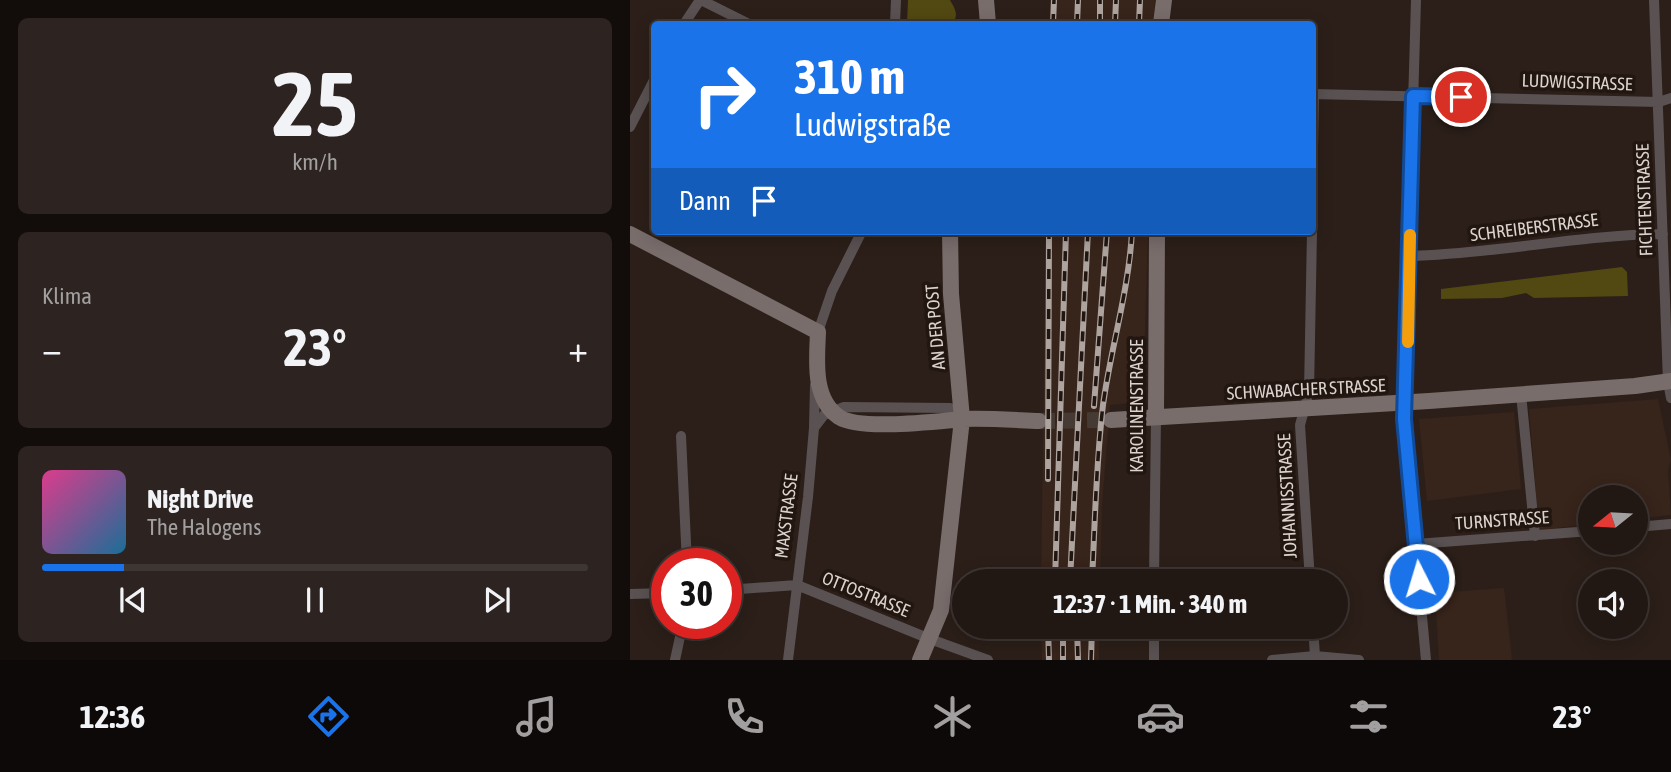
<!DOCTYPE html>
<html lang="de">
<head>
<meta charset="utf-8">
<style>
  :root { --surface:#211713; --page:#2d2421; --text:#f1f3f6; --muted:#a29fa0; --line:#3e3633; --accent:#1a73e8 }
  body { margin:0; font-family:"Asap Condensed",sans-serif; background:var(--page); color:var(--text); height:100vh; display:flex; flex-direction:column; font-size:26px; white-space:nowrap }
  * { box-sizing:border-box; margin:0 }
  p { font-size:23px; color:var(--muted) }
  .icon { flex:none; width:38px; height:38px; fill:none; stroke:currentColor; stroke-width:2; stroke-linecap:round; stroke-linejoin:round }
  .map { position:relative; flex:1; overflow:hidden }
  .panel { display:flex; flex-direction:column; gap:18px; padding:18px; background:#120d0a; width:630px }
  .panel>* { flex:none }
  .top-card { position:absolute; left:21px; top:21px; width:665px; height:214px; border-radius:7px; box-shadow:0 4px 18px #0003,0 0 0 2px var(--line); background:#1a73e8; color:#fff; overflow:hidden }
  .needle { width:46px; rotate:252deg }
  .buttons { position:absolute; left:948px; top:485px; display:grid; gap:14px }
  .buttons a { display:grid; place-items:center; width:70px; height:70px; border-radius:50%; background:var(--surface); box-shadow:0 4px 18px #0003,0 0 0 2px var(--line); font-size:35px }
  .speed { position:absolute; left:21px; top:548px; display:flex; gap:14px; font-size:35px; font-weight:700; text-align:center }
  .speed>* { display:grid; place-content:center; width:91px; height:91px; border-radius:50%; background:var(--surface); box-shadow:0 4px 18px #0003,0 0 0 2px var(--line); line-height:1 }
  .speed .limit { border:10px solid #d22; background:#fff; color:#111 }
  .pin { position:absolute; display:grid; place-items:center; width:60px; height:60px; color:#fff; margin:-30px; border:4px solid #fff; border-radius:50%; box-shadow:0 2px 7px #0007 }
  .me { position:absolute; width:77px; margin:-38px; rotate:355deg; stroke-linejoin:round; filter:drop-shadow(0 0 5px #0008) }
  .turn { display:flex; align-items:center; gap:24px; height:147px; padding:0 28px; font-size:32px }
  .turn .icon { width:91px; height:91px; stroke-width:2.5 }
  .turn b { display:block; font-size:49px; line-height:60px }
  .then { display:flex; align-items:center; height:66px; padding:0 28px; background:#0003; gap:14px; font-size:26px }
  .big { font-size:52px; font-weight:700; line-height:1.1 }
  .panel .widget { flex:1; display:flex; flex-direction:column; justify-content:center; gap:10px; min-width:0; padding:0 24px; border-radius:10px; background:var(--page) }
  .panel .dial { align-items:center; gap:0 }
  .dial b { font-size:91px; line-height:1 }
  .song { display:flex; align-items:center; gap:21px }
  .cover { width:84px; height:84px; border-radius:10px; background:linear-gradient(135deg,hsl(330 70% 55%),hsl(200 70% 35%)) }
  .played { height:7px; border-radius:4px; background:linear-gradient(90deg,var(--accent) 15%,var(--line) 15%) }
  .keys { display:flex; justify-content:space-around; direction:ltr }
  .heat { display:flex; justify-content:space-between; align-items:center; font-size:38px; direction:ltr }
  .trip { position:absolute; left:322px; top:569px; width:396px; height:70px; border-radius:35px; background:var(--surface); box-shadow:0 4px 18px #0003,0 0 0 2px var(--line); font-weight:700; line-height:70px; text-align:center }
  .tab-bar { display:flex; height:112px; justify-content:space-around; align-items:center; background:#0d0908; color:var(--muted) }
  .tab-bar .icon { width:49px; height:49px }
  .tab-bar .current { color:var(--accent) }
  .tab-bar b { font-size:32px; color:var(--text) }
  main { display:flex; flex:1; min-height:0 }
  .map>svg:first-child { display:block }
  .built { fill:#37241b }
  .green { fill:#524812 }
  .lines { fill:none; stroke-linecap:round; stroke-linejoin:round }
  .secondary-tunnel { stroke:#463a34; stroke-width:16; stroke-dasharray:16 8; stroke-linecap:butt }
  .street { stroke:#5a5252; stroke-width:10 }
  .secondary { stroke:#796d6c; stroke-width:16 }
  .rail-casing { stroke:#aea49f; stroke-width:6 }
  .rail { stroke:#221610; stroke-width:3.5; stroke-dasharray:10; stroke-linecap:butt }
  .route-casing { stroke:#114b97; stroke-width:18 }
  .route { stroke:#1a73e8; stroke-width:12 }
  .slow { stroke:#f59e0b; stroke-width:12 }
  .labels { text-anchor:middle; dominant-baseline:central; stroke-width:7; stroke-linejoin:round; paint-order:stroke }
  .street-label { font-size:18px; fill:#dcd3ce; stroke:#221610 }
</style>
</head>
<body>
<main>
<section class="panel">
<div class="widget dial"><b>25</b><p>km/h</p></div>
<div class="widget"><p>Klima</p>
<div class="heat"><a>−</a><b class="big">23°</b><a>+</a></div>
</div>
<div class="widget">
<div class="song"><i class="cover"></i><div><b>Night Drive</b><p>The Halogens</p></div></div>
<div class="played"></div>
<div class="keys"><svg class="icon" aria-label="previous" viewBox="0 0 24 24"><path d="M18 5L8 12l10 7zM5 5v14"/></svg><svg class="icon" aria-label="pause" viewBox="0 0 24 24"><path d="M8 5v14M16 5v14"/></svg><svg class="icon" aria-label="next" viewBox="0 0 24 24"><path d="M6 5l10 7-10 7zM19 5v14"/></svg></div>
</div>
</section>
<div class="map">
<svg width="1041" height="660" viewBox="0 0 1041 660">
  <rect width="100%" height="100%" fill="#2c1f19"/>
  <path class="built" d="M420,0h105l-1,24h-104z
    M416,231h102l-5,166 -2,5 -31,3 -8,100 -2,76h-59z
    M1028,399l13,61 -3,10 3,45 -35,4v-22h-45v27l-52,6 -10,-121z
    M884,412l7,77 -94,12 -8,-82z
    M874,588l8,72h-73l-4,-67z
    M411,627h58v33h-57z"/>
  <path class="green" d="M278,0h42c5,9 10,16 1,24h-44z
    M992,267l5,5 1,24 -94,2 -8,-5 -24,5 -61,1v-10z"/>
  <g class="lines">
    <path class="secondary-tunnel" d="M409,421l72,-1"/>
    <path class="street" d="M71,0l48,24
      M786,0l-12,420 22,240
      M1024,0l14,382 3,16
      M54,24l16,-24
      M265,24l1,-24
      M682,94l347,8 12,-4
      M0,127l24,-47
      M682,199l2,-105
      M780,256c85,-2 168,-21 253,-22
      M188,332l14,-41 30,-60
      M891,394l14,142
      M184,428l10,-13 20,-8 106,1 12,11
      M51,436l6,128
      M1006,527l35,-3
      M786,544l175,-13
      M524,581l2,-165
      M680,581l-10,-156 9,-33 3,-161
      M96,590l71,-5 133,54 58,21
      M0,594l37,-1
      M683,626l2,30
      M45,660l8,-37
      M158,660l20,-163 6,-69 1,-43
      M524,660v-34
      M642,660l43,-4 44,4"/>
    <path class="secondary" d="M356,0l2,24
      M531,24l3,-24
      M0,234l188,98c-1,27 -6,67 21,85 20,14 99,4 124,2 25,-1 51,1 76,2
      M526,416l1,-185
      M481,420l318,-19 206,-15 36,-5
      M290,660l21,-50 21,-191 -11,-125 -1,-63"/>
    <defs>
      <path id="rail" d="M423,24l1,-24
        M447,24l1,-24
        M470,24v-24
        M485,24l1,-24
        M509,24l1,-24
        M464,406l13,-175
        M418,479l1,-248
        M425,581l11,-350
        M440,581l18,-350
        M462,581c3,-59 4,-118 11,-176 8,-58 26,-115 29,-174
        M418,626l1,34
        M433,626v34
        M447,626l1,34
        M461,660l1,-34"/>
    </defs>
    <use href="#rail" class="rail-casing"/>
    <use href="#rail" class="rail"/>
  </g>
  <g class="lines">
    <defs>
      <path id="route" d="M789,579l-15,-160 9,-323 48,1"/>
    </defs>
    <use href="#route" class="route-casing"/>
    <use href="#route" class="route"/>
    <path class="slow" d="M778,342l2,-107"/>
  </g>
  <g class="labels">
    <g class="street-label">
      <text transform="translate(947 82) rotate(2)">LUDWIGSTRASSE</text>
      <text transform="translate(1014 200) rotate(-92)">FICHTENSTRASSE</text>
      <text transform="translate(904 227) rotate(-7)">SCHREIBERSTRASSE</text>
      <text transform="translate(305 327) rotate(-95)">AN DER POST</text>
      <text transform="translate(676 389) rotate(-3)">SCHWABACHER STRASSE</text>
      <text transform="translate(506 406) rotate(-90)">KAROLINENSTRASSE</text>
      <text transform="translate(657 496) rotate(-93)">JOHANNISSTRASSE</text>
      <text transform="translate(156 516) rotate(-83)">MAXSTRASSE</text>
      <text transform="translate(872 520) rotate(-4)">TURNSTRASSE</text>
      <text transform="translate(236 594) rotate(22)">OTTOSTRASSE</text>
    </g>
  </g>
</svg>
<div class="buttons">
<a><svg class="needle" viewBox="-14 -14 28 28"><path d="M0-13l5 13h-10z" fill="#e53935"/><path d="M0 13l5-13h-10z" fill="#a29fa0"/></svg></a>
<a><svg class="icon" aria-label="sound" viewBox="0 0 24 24"><path d="M4 9h4l5-4v14l-5-4H4zM17 9q2 3 0 6"/></svg></a>
</div>
<div class="speed"><div class="limit">30</div></div>
<div class="pin" style="left:831px;top:97px;background:#d93025"><svg class="icon" aria-label="arrive" viewBox="0 0 24 24"><path d="M6 21V4h12l-3 4 3 4H6"/></svg></div>
<svg class="me" style="left:789px;top:579px" viewBox="-20 -20 40 40"><circle r="17" fill="#1a73e8" stroke="#fff" stroke-width="3"/><path d="M0-11L8 9 0 5-8 9z" fill="#fff"/></svg>
<div class="trip">12:37 · 1 Min. · 340 m</div>
<div class="top-card">
<div class="turn"><svg class="icon" aria-label="right" viewBox="0 0 24 24"><path d="M7 20v-9h11M14 6l5 5-5 5"/></svg><div><b>310 m</b>Ludwigstraße</div></div>
<div class="then">Dann<svg class="icon" aria-label="arrive" viewBox="0 0 24 24"><path d="M6 21V4h12l-3 4 3 4H6"/></svg></div>
</div>
</div>
</main>
<nav class="tab-bar">
<b>12:36</b>
<svg class="icon current" aria-label="directions" viewBox="0 0 24 24"><path d="M12 3l9 9-9 9-9-9zM9 14v-3h6M13 9l2 2-2 2"/></svg>
<svg class="icon" aria-label="music" viewBox="0 0 24 24"><path d="M9 18V5l10-2v13"/><circle cx="6" cy="18" r="3"/><circle cx="16" cy="16" r="3"/></svg>
<svg class="icon" aria-label="phone" viewBox="0 0 24 24"><path d="M5 4h4l2 5-3 2q2 4 5 5l2-3 5 2v4C11 20 4 13 5 4z"/></svg>
<svg class="icon" aria-label="climate" viewBox="0 0 24 24"><path d="M12 3v18M4 7l16 10M4 17L20 7"/></svg>
<svg class="icon" aria-label="car" viewBox="0 0 24 24"><path d="M5 17H2v-5l4-1 3-4h7l3 4 3 1v5h-3M9 17h6M6 11h13"/><circle cx="7" cy="17" r="2"/><circle cx="17" cy="17" r="2"/></svg>
<svg class="icon" aria-label="filters" viewBox="0 0 24 24"><path d="M4 7h16M4 17h16"/><circle cx="9" cy="7" r="2"/><circle cx="15" cy="17" r="2"/></svg>
<b>23°</b>
</nav>
</body>
</html>
